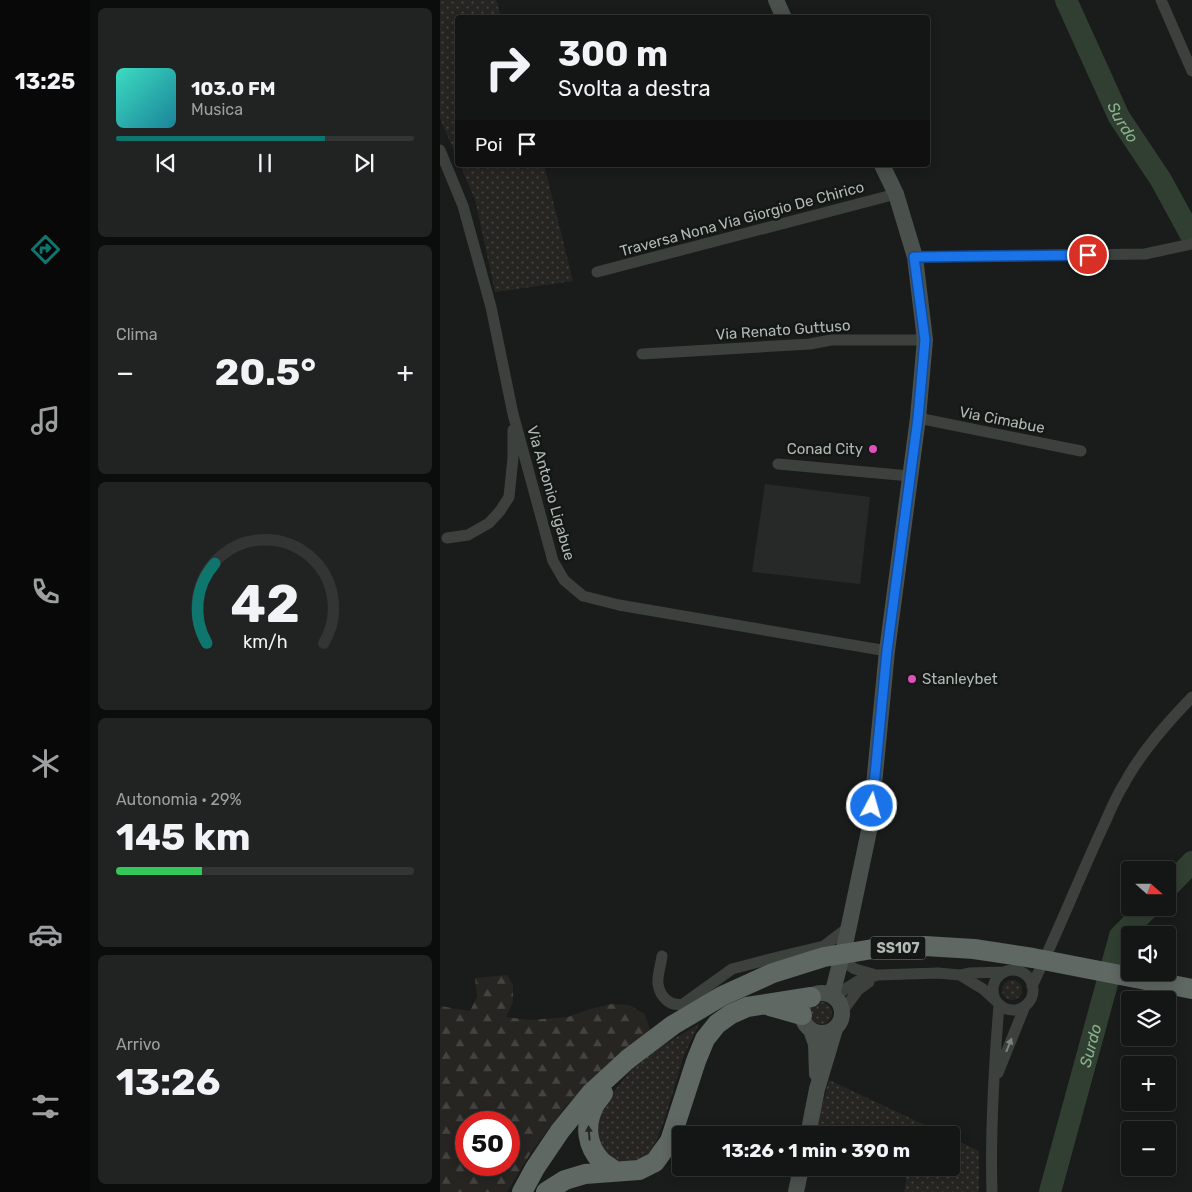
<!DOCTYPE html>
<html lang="it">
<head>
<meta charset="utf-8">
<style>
  :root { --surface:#141515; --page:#212222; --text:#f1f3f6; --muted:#9d9fa0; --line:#333434; --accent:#0f766e }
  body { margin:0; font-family:Rubik,sans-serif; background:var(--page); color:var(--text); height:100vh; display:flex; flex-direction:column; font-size:19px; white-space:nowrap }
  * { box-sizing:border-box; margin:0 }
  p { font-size:16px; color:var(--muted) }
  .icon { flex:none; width:28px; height:28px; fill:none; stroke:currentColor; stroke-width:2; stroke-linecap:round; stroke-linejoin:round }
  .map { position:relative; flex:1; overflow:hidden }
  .drawer { display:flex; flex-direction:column; gap:8px; padding:8px; background:#0b0c0c; width:350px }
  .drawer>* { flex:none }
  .guide { position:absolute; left:15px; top:15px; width:475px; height:152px; border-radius:5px; box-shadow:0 2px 12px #0003,0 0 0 1px var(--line); background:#141515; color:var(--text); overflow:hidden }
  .needle { width:32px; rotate:111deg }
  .buttons { position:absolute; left:681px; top:861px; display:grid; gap:10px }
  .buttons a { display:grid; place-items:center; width:55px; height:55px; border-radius:5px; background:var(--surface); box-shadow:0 2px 12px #0003,0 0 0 1px var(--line); font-size:25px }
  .speed { position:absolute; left:15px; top:1111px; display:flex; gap:10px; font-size:25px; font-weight:700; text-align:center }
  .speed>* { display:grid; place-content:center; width:65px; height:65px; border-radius:50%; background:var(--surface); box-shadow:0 2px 12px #0003,0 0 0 1px var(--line); line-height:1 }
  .speed .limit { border:8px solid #d22; background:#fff; color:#111 }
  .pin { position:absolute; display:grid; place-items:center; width:42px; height:42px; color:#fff; margin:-21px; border:2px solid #fff; border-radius:50%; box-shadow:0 1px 5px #0007 }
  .me { position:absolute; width:55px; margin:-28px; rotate:6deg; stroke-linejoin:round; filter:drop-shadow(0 0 4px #0008) }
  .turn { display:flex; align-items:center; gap:18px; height:105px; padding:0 20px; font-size:22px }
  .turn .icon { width:65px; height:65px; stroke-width:2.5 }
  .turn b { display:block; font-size:35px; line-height:42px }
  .then { display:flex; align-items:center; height:48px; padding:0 20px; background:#0003; gap:10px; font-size:19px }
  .big { font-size:38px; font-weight:700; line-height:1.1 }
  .drawer .tile { flex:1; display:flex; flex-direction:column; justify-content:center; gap:8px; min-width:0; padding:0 18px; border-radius:8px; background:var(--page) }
  .drawer .dial { align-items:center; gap:0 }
  .dial svg { height:130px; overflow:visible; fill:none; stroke:var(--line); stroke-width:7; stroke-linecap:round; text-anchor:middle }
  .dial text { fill:var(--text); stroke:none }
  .song { display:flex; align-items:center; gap:15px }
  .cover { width:60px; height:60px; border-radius:8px; background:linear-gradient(135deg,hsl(170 70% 55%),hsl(190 70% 35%)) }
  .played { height:5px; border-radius:2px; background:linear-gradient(90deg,var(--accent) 70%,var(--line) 70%) }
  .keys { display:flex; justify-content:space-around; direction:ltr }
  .heat { display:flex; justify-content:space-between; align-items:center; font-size:28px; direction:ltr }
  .charge { height:8px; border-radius:4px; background:linear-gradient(90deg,#34c759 29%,var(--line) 0) }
  .trip { position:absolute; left:232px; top:1126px; width:288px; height:50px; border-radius:5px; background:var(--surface); box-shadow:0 2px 12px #0003,0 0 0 1px var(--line); font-weight:700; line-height:50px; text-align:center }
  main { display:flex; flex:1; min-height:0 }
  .tab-bar { display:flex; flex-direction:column; width:90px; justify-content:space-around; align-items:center; background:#080808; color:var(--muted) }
  .tab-bar .icon { width:35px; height:35px }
  .tab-bar .current { color:var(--accent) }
  .tab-bar b { font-size:22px; color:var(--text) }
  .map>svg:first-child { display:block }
  .built { fill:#272928 }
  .grass { fill:url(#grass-dots) }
  .forest { fill:url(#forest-firs); fill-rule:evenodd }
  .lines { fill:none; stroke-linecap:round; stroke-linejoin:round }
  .river { stroke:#313f32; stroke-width:22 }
  .minor { stroke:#3c413e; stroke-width:11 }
  .secondary { stroke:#4a514c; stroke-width:16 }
  .trunk { stroke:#606863; stroke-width:20 }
  .trunk-bridge { stroke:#606863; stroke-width:20 }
  .oneway { fill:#7b847e }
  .oneway2 { fill:#242726 }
  .route-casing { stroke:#114b97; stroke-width:12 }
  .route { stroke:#1a73e8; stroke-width:9 }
  .poi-dot { fill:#e04fba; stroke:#151717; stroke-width:2 }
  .labels { text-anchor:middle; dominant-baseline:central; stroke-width:5; stroke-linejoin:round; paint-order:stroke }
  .shield { fill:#151717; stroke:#808984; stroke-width:1 }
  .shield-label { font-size:14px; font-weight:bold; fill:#aebab2 }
  .street-label { font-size:15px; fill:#aebab2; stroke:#151717 }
  .poi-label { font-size:15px; fill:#aebab2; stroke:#151717; text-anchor:end }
  .water-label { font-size:16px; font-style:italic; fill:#89b18c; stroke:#151717 }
</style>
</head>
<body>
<main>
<nav class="tab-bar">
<b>13:25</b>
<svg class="icon current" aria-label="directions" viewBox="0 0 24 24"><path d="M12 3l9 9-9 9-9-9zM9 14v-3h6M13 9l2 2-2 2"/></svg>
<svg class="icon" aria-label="music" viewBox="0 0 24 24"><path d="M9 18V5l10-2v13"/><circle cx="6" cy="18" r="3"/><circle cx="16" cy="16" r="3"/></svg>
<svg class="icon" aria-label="phone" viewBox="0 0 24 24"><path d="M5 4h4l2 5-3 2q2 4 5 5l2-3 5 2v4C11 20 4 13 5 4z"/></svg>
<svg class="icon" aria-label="climate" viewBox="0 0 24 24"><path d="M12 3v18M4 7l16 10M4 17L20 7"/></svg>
<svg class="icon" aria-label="car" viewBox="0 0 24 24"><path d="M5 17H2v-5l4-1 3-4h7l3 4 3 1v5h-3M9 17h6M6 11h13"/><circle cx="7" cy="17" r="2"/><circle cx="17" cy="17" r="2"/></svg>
<svg class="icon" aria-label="filters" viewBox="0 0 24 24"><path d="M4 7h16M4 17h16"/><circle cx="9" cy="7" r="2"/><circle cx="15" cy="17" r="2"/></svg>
</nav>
<section class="drawer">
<div class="tile">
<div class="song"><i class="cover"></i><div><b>103.0 FM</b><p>Musica</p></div></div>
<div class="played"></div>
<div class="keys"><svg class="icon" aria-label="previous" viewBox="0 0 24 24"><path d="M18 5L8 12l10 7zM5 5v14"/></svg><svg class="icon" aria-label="pause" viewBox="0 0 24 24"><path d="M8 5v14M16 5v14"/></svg><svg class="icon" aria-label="next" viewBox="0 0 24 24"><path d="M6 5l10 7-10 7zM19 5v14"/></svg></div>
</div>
<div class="tile"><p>Clima</p>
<div class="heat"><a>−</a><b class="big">20.5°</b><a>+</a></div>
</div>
<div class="tile dial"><svg viewBox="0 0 100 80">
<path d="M14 69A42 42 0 1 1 86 69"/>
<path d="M14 69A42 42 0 0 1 19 20" stroke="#0f766e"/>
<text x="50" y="56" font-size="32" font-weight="700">42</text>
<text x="50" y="72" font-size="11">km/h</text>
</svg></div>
<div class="tile"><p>Autonomia · 29%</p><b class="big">145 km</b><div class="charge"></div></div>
<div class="tile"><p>Arrivo</p><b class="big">13:26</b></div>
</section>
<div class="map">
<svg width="752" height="1192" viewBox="0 0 752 1192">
  <defs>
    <pattern id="grass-dots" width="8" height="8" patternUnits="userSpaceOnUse" patternTransform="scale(1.25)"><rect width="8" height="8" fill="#272521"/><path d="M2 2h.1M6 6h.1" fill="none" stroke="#44433f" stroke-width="1.8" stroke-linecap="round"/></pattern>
    <pattern id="forest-firs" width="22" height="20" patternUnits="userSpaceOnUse" patternTransform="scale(1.25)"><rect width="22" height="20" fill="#272521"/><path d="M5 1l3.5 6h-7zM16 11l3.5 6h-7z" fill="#44433f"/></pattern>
  </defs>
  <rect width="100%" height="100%" fill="#1a1c1c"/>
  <path class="built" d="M325,484l105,13 -10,87 -108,-12z"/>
  <path class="grass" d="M0,0h56l5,17 -43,1 -1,141 -17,-41z
    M20,165h84l29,116 -78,11 -20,-93z
    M562 990a10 10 0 1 1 20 0a10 10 0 1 1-20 0Z
    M370 1013a11 11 0 1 1 22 0a11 11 0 1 1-22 0Z
    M259,1024l-15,31 -18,60 -14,37 -7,8 -19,5 -21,-9 -14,-29 8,-17 32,-40 14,-14z
    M389,1080l117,55h-121l-10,-3z
    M511,1138l28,13v41h-75l4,-24h43z"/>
  <path class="forest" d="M67,975l6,10v17l-7,15 24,3 38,-3 22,-8 22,-5 17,1 16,9 5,16 -45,37 -40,40 -35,47 -23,38h-67v-186l30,5 7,-14 -2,-19zM26,1122h43v43h-43z"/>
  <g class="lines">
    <g class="river">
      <path id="s1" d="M626,0l53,117 42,63 31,57"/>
      <path d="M728,887l24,-25"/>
      <path id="s2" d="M610,1192l70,-256 28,-28"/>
    </g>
    <path class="minor" d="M721,0l31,71
      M0,150l23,56 28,101 22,107 40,147 11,19 19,16 36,9 268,46
      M475,257l230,-3 47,-10
      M157,272l299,-78
      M202,354l168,-10 21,-4h94
      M478,418l163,33
      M338,464l132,12
      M7,538l21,-3 21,-12 11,-12 9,-14 4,-39v-28
      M222,956c-1,9 -5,19 -4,28 2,13 12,23 25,20l49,-35 50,-13 42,-10 25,-19
      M401,960l14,9 21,6
      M553 990a20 20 0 1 1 40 0a20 20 0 1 1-40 0Z
      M520,975l23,14 12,11
      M592,986c25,-52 46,-105 70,-157 7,-15 13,-31 22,-45 17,-32 43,-61 68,-87
      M397,999l5,-8 16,-10 20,-6 60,-2 22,2 9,-2 36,-1
      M402,1012l16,-22 11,-8
      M558,1073l27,-67
      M552,1192c-2,-62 2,-125 7,-187"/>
    <path class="secondary" d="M336,0l8,18
      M362 1013a20 20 0 1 1 40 0a20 20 0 1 1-40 0Z
      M392,995l14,-55 24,-114 17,-175 31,-233 7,-78 -10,-83 -19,-63 -14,-29
      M371,1030l5,14 1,30
      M368,1135l9,-46 18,-60
      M356,1192l5,-24"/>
    <path class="trunk" d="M330,1006l32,9
      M163,1093c-3,5 -7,9 -9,13 -10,20 -7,41 8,56 4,3 9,6 13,9
      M82,1192l13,-24 25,-37 31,-38 37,-34
      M106,1192l19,-12 20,-6 54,-4 16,-8 15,-21 26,-80 9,-22 12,-15 14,-10 16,-7 64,-10"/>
    <path class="trunk-bridge" d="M188,1059l45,-34 49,-29 51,-23 51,-16 55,-9 46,-2 49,3 59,9 159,31"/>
  </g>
  <defs><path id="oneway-solid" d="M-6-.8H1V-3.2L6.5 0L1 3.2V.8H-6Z" transform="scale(1.25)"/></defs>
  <use class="oneway" href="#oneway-solid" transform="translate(569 1045) rotate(-68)"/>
  <use class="oneway2" href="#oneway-solid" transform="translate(149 1133) rotate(-95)"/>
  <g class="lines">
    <defs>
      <path id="route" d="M432,806l15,-155 31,-233 7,-78 -11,-83 174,-2"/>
    </defs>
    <use href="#route" class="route-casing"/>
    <use href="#route" class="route"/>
  </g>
  <g class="poi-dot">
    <circle cx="433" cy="449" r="5"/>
    <circle cx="472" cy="679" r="5"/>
  </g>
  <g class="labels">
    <rect class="shield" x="430.5" y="936.5" width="55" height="23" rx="4"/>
    <g class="shield-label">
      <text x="458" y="948">SS107</text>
    </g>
    <g class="street-label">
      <text transform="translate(302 219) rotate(-15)">Traversa Nona Via Giorgio De Chirico</text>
      <text transform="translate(343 330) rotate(-4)">Via Renato Guttuso</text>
      <text transform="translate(562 420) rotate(11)">Via Cimabue</text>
      <text transform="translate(111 493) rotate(74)">Via Antonio Ligabue</text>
    </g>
    <g class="poi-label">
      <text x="423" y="449">Conad City</text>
      <text x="482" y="679" text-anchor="start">Stanleybet</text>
    </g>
    <g class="water-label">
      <text stroke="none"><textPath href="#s1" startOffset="135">Surdo</textPath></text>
      <text stroke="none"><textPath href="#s2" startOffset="152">Surdo</textPath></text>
    </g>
  </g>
</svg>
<div class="buttons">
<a><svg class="needle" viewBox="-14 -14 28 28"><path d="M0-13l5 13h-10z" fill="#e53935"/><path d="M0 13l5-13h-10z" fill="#9d9fa0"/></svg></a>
<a><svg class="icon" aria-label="sound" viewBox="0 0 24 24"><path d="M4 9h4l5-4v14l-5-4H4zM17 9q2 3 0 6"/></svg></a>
<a><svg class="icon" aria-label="layers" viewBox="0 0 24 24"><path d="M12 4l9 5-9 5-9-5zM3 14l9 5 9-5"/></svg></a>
<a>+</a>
<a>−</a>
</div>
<div class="speed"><div class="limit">50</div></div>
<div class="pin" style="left:648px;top:255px;background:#d93025"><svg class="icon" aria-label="arrive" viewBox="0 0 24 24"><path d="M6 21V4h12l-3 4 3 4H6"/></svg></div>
<svg class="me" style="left:432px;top:806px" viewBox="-20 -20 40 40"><circle r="17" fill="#1a73e8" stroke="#fff" stroke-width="3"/><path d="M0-11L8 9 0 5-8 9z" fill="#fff"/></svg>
<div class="trip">13:26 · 1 min · 390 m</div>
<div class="guide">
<div class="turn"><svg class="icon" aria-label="right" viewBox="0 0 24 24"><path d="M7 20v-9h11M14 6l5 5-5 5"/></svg><div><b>300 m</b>Svolta a destra</div></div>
<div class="then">Poi<svg class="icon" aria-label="arrive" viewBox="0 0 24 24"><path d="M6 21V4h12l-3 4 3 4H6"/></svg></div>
</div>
</div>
</main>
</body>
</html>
